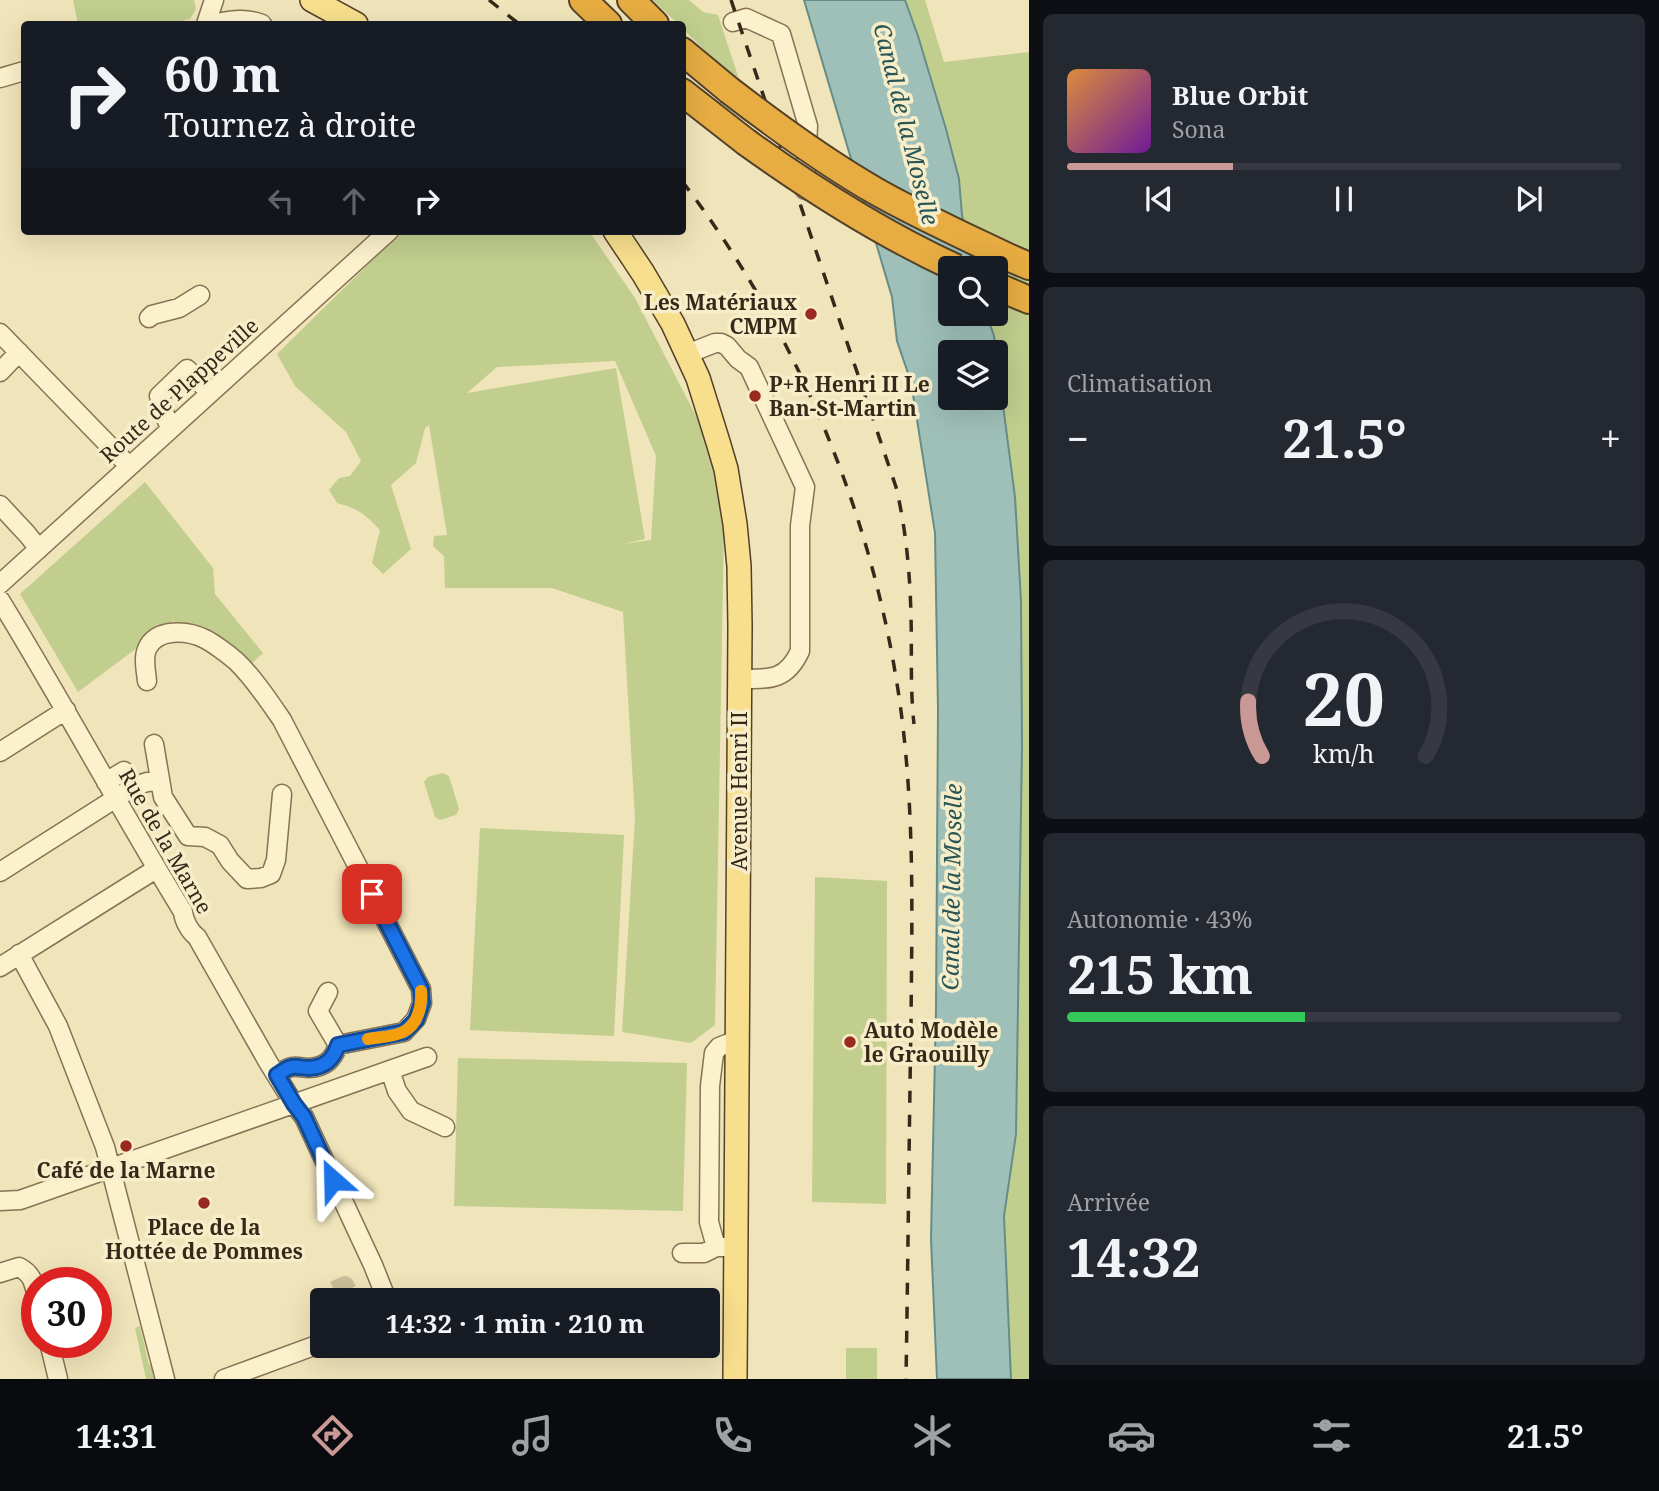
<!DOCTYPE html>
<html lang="fr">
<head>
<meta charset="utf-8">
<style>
  :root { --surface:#171b24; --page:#242831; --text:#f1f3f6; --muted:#9ea1a6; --line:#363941; --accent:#c99996 }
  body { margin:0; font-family:"Noto Serif",serif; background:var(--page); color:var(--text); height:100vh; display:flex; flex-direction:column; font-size:26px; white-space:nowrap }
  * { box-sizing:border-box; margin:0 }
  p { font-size:23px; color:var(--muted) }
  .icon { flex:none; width:38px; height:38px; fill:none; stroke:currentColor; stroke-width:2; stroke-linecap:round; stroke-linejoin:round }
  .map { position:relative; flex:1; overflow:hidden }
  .details { display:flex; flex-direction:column; gap:14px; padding:14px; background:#0d0f14; width:630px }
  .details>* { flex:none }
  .guide { position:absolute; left:21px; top:21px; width:665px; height:214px; border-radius:7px; box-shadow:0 7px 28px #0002; background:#171b24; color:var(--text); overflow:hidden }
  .buttons { position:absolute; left:938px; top:256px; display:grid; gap:14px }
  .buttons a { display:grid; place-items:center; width:70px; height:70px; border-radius:7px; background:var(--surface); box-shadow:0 7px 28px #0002; font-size:35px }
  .speed { position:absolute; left:21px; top:1267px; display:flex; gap:14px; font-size:35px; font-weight:700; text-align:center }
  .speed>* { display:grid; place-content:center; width:91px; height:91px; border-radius:50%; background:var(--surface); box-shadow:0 7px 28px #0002; line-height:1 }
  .speed .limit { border:10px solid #d22; background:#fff; color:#111 }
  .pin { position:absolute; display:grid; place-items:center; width:60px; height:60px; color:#fff; margin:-30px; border-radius:14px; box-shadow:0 4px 10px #0006 }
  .me { position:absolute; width:77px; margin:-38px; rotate:335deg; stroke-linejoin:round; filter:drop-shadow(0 0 5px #0008) }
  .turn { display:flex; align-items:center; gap:24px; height:147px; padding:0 28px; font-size:32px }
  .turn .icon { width:91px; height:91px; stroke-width:2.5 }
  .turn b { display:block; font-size:49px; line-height:60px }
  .lanes { display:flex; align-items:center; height:66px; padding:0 28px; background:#0003; justify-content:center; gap:35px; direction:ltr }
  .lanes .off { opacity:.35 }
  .big { font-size:52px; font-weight:700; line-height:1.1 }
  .details .card { flex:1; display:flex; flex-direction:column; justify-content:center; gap:10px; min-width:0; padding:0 24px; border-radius:10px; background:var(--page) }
  .details .dial { align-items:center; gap:0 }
  .dial svg { height:182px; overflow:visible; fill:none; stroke:var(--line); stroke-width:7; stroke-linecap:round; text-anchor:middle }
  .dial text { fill:var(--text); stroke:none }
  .song { display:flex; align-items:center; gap:21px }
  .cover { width:84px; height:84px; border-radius:10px; background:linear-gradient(135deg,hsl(30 70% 55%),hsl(280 70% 35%)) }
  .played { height:7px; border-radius:4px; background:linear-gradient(90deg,var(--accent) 30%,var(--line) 30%) }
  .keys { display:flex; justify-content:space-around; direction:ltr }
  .heat { display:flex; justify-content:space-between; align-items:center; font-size:38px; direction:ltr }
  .charge { height:10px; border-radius:5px; background:linear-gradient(90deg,#34c759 43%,var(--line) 0) }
  .trip { position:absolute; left:310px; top:1288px; width:410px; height:70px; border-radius:7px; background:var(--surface); box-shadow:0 7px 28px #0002; font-weight:700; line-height:70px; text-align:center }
  .menu { display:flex; height:112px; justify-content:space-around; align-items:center; background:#090b0e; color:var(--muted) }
  .menu .icon { width:49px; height:49px }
  .menu .selected { color:var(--accent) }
  .menu b { font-size:32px; color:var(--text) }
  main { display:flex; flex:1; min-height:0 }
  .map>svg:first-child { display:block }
  .green { fill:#c1ce8e; fill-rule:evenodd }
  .water { fill:#9fc0b9; stroke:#668d87; stroke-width:2; fill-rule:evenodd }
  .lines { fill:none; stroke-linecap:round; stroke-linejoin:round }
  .minor-tunnel { stroke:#cbbf9a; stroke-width:18; stroke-dasharray:18 9; stroke-linecap:butt }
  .minor-casing { stroke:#877353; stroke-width:21 }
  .major-casing { stroke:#544129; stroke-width:26 }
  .highway-casing { stroke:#544129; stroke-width:30 }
  .minor { stroke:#fbf1cd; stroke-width:18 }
  .major { stroke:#f7df8d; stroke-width:23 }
  .highway { stroke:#e7ad43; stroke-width:26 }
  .rail { stroke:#352919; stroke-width:3.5; stroke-dasharray:12 12; stroke-linecap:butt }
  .highway-bridge-casing { stroke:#544129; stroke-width:30; stroke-linecap:butt }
  .highway-bridge { stroke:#e7ad43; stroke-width:26 }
  .route-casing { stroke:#114b97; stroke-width:18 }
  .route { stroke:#1a73e8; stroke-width:12 }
  .slow { stroke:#f59e0b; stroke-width:12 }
  .poi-dot { fill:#992a20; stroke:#f7eec9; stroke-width:2.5 }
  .labels { text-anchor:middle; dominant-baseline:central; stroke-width:7; stroke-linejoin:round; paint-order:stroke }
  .poi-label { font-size:21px; font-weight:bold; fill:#352919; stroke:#f7eec9; text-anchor:start }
  .street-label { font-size:21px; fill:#352919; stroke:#f7eec9 }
  .water-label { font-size:23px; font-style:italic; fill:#285556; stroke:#f7eec9 }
</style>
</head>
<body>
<main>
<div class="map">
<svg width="1029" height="1379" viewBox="0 0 1029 1379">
  <rect width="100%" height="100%" fill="#f0e4ba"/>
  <path class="green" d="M73,0h121l2,9 -6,10 -21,5h-91z
    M653,0h36l14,12 15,3 21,64 -26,-21 -30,-29 -1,-5h-4z
    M905,0h20l19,62 85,-10v1327h-18l-7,-163 12,-82 6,-388 -1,-145 -6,-104 -9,-77 -12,-84 -8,-23h10v-45h-23l-11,-53 -3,-36 -13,-50 -28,-93z
    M402,231h187l46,67 90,174 -10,553 -24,18 -69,-11 13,-214 -12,-206 -71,-24h-107l-1,-32 -11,-10 1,-10 13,-1 -18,-110 -4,3 -9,35 -25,22 20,64 -28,25 -11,-11 8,-33c-15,-16 -21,-21 -43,-27l-8,-13 10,-12 11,-2 11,-15 -15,-29 -51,-46 -18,-32zM615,361l41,95 -5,84 -29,4 23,-5 -29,-171 -149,25 30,-26z
    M145,482l68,86 2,26 48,59 -23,22 -67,-54 -95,71 -58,-98z
    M442,773l7,3 10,33 -3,6 -16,5 -5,-3 -11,-35 4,-5z
    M480,828l144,7 -10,201 -144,-6z
    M815,877l72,4 -1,323 -74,-2z
    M458,1058l229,5 -4,148 -229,-5z
    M140,1326l9,39 5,-2 3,14 -2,2h-9l-11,-51z
    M846,1348h31v31h-31z"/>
  <path class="water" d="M804,0h101l13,36 28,93 13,50 3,36 11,53h-23v45h36l8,23 21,161 6,104 1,145 -6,388 -12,82 7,163h-74l-6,-140 5,-230 2,-299 -3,-177 -24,-151 -14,-41 -5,-44zM950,352h46v45h-46z"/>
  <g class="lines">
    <path class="minor-tunnel" d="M334,1290l11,-5 8,15"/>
    <defs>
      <path id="minor" d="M733,22l13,-4 35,16 27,92 -3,64
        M206,24l8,-24
        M210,24c19,-3 34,-7 52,0
        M0,78l24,-7
        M149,318l3,-3 27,-7 21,-13
        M0,333l129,133
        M687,354l28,-11h6l6,3 11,13 11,8 56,120 -5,39v125c-14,30 -30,28 -61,28
        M0,372l19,-20
        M172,427l-5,-6 -8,-25 28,-27 23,24
        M0,505l27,29 12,15
        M0,584l389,-353
        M0,600c63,103 120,209 183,312 1,9 7,20 14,25l71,125 26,42 10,13 69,148 14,35
        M147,681c-1,-10 -4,-23 0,-32 9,-21 40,-19 58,-10 8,4 23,15 31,22 17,16 33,40 46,59l139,269 1,14 -6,16 -12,13 -66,13c-5,15 -13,22 -29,23 -6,0 -11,-2 -17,-1 -6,1 -10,5 -15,8
        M154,744l9,53 25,39 17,1 15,8 10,16 17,18 14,-1 10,-4 5,-14 6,-66
        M0,752l66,-42
        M106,782l18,-11 11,15 12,-4 13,-1
        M0,872l135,-86
        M19,954l39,72 47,121 60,232
        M0,967l156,-98
        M328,992l-10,19 20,34
        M390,1070l7,21 14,20 34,16
        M0,1201l20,-1 407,-143
        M716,1247l-7,-25 1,-136 4,-33 5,-6 18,-7
        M682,1253h22l12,-6h10
        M0,1273l19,-6c13,7 14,14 18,29
        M49,1342l9,37
        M224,1379l98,-36"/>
      <path id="major" d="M312,0l44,24
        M615,231l28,42 30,51 25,54 20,64 8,27 9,55 4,42 1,60 -5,753"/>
      <path id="highway" d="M583,0l25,24
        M631,0l24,24
        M682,51l47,39
        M682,92l64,50
        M1010,258l19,8
        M996,286l33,14"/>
    </defs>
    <use href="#minor" class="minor-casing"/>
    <use href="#major" class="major-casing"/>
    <use href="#highway" class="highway-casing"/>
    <use href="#minor" class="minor"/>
    <use href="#major" class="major"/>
    <use href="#highway" class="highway"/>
    <path class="rail" d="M489,0l30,24
      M731,0l165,487c10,42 14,86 15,129 1,36 -1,72 3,108
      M682,181c113,148 188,326 216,509 17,110 14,221 13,332 -2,119 -3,238 -5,357"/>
    <defs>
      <path id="highway-bridge" d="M729,90c48,37 97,73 150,103 43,24 87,44 131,65
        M746,142c67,48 136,92 210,126"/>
    </defs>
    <use href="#highway-bridge" class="highway-bridge-casing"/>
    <use href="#highway-bridge" class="highway-bridge"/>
  </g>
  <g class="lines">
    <defs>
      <path id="route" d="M333,1180l-29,-63 -10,-13 -17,-29c5,-3 9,-7 15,-8 6,-1 11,1 17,1 16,-1 24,-8 29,-23l66,-13 12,-12 6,-17 -1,-14 -49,-95"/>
    </defs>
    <use href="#route" class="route-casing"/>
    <use href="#route" class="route"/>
    <path class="slow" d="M368,1039c11,-2 25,-2 35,-7 15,-7 19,-26 18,-41"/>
  </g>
  <g class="poi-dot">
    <circle cx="811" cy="314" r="7"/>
    <circle cx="755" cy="396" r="7"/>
    <circle cx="850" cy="1042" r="7"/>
    <circle cx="126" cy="1146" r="7"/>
    <circle cx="204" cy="1203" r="7"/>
  </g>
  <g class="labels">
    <g class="poi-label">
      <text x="797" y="302" text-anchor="end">Les Matériaux<tspan x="797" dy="24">CMPM</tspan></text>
      <text x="769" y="384">P+R Henri II Le<tspan x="769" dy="24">Ban-St-Martin</tspan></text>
      <text x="864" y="1030">Auto Modèle<tspan x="864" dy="24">le Graouilly</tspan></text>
      <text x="126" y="1170" text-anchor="middle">Café de la Marne</text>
      <text x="204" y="1227" text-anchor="middle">Place de la<tspan x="204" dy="24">Hottée de Pommes</tspan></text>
    </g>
    <g class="street-label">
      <text transform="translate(179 390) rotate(-42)">Route de Plappeville</text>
      <text transform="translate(739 791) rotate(-90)">Avenue Henri II</text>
      <text transform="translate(166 841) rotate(60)">Rue de la Marne</text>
    </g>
    <g class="water-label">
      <text transform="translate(907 124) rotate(76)">Canal de la Moselle</text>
      <text transform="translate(951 887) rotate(-89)">Canal de la Moselle</text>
    </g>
  </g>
</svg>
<div class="buttons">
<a><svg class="icon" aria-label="search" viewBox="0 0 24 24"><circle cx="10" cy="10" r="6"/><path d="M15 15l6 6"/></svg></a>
<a><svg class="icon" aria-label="layers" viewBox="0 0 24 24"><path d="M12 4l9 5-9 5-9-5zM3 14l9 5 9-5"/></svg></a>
</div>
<div class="speed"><div class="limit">30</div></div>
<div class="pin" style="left:372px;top:894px;background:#d93025"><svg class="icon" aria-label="arrive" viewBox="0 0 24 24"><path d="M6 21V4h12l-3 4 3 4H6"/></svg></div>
<svg class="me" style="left:333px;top:1180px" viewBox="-20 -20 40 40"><path d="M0-17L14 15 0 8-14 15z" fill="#1a73e8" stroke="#fff" stroke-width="4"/></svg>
<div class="trip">14:32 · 1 min · 210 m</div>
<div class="guide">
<div class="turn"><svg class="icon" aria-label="right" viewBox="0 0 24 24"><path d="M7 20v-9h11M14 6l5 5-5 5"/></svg><div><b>60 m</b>Tournez à droite</div></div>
<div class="lanes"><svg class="icon off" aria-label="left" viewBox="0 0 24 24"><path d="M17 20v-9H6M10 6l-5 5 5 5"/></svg><svg class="icon off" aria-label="ahead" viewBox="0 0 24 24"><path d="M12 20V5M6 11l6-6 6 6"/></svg><svg class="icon" aria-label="right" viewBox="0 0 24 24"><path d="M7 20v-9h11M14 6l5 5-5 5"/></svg></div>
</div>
</div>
<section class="details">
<div class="card">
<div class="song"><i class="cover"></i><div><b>Blue Orbit</b><p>Sona</p></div></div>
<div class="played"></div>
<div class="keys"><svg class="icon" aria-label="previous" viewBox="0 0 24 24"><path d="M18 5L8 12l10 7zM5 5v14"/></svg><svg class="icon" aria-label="pause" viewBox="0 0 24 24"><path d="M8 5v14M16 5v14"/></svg><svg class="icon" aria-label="next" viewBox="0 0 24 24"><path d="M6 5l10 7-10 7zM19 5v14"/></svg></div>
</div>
<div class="card"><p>Climatisation</p>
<div class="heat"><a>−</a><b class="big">21.5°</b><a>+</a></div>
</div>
<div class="card dial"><svg viewBox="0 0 100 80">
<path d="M14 69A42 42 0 1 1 86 69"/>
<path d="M14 69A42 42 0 0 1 8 45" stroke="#c99996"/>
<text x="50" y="56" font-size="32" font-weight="700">20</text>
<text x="50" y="72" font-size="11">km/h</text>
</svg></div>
<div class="card"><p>Autonomie · 43%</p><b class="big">215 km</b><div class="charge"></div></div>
<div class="card"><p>Arrivée</p><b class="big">14:32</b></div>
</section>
</main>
<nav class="menu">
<b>14:31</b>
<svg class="icon selected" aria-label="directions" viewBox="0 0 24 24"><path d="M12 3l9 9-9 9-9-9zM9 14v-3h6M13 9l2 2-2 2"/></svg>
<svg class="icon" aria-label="music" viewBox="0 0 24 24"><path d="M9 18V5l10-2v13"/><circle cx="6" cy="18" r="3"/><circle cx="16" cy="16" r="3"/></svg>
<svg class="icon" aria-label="phone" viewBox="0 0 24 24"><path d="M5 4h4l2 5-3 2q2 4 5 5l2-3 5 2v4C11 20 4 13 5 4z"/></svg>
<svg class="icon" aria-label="climate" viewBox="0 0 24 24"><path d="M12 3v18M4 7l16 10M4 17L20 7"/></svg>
<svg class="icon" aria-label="car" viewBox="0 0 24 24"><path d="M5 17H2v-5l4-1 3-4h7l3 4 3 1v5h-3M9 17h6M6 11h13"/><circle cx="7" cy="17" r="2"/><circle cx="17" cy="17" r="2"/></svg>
<svg class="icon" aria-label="filters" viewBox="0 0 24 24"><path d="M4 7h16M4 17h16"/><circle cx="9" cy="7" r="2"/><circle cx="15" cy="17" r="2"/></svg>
<b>21.5°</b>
</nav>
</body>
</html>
